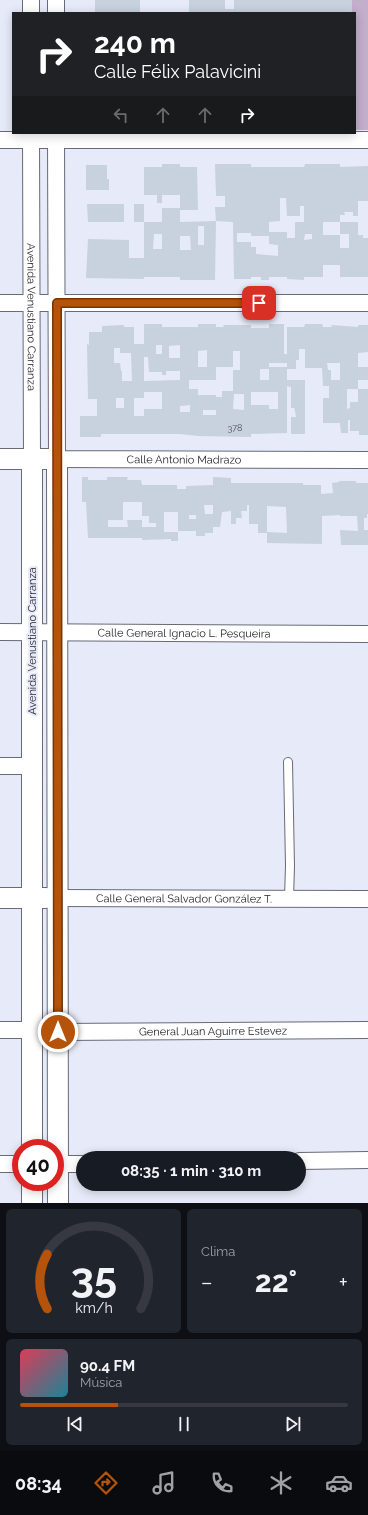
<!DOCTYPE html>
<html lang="es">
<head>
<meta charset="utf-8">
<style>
  :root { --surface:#171b24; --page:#20242c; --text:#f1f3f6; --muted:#9ea1a6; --line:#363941; --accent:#b45309 }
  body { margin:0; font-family:Raleway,sans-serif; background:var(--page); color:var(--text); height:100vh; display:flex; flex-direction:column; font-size:15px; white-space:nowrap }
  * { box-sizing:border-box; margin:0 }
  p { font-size:13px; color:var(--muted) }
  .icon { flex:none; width:22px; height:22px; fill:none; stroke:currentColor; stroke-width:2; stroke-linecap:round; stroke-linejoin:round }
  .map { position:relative; height:1203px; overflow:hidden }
  .side { display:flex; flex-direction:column; gap:6px; padding:6px; background:#0d0f14; flex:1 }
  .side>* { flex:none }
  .hud { position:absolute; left:12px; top:12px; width:344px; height:122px; border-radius:0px; box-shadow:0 2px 10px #0003; background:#202124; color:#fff; overflow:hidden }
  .speed { position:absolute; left:12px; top:1139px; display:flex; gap:8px; font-size:20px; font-weight:700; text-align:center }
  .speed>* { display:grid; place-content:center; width:52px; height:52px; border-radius:50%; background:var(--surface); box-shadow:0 2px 10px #0003; line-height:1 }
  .speed .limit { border:6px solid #d22; background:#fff; color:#111 }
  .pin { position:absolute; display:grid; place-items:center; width:34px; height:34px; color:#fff; margin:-17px; border-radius:8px; box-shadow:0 2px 6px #0006 }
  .me { position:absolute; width:44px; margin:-22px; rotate:0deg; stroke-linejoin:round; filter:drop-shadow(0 0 3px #0008) }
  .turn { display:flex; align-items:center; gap:14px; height:84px; padding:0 16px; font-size:18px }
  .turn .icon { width:52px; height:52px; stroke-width:2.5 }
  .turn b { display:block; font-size:28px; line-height:34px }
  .lanes { display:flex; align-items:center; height:38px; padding:0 16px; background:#0003; justify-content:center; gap:20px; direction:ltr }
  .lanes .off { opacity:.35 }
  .big { font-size:30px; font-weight:700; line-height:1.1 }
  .side .tile { flex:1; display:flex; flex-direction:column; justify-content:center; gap:6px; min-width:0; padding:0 14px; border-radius:6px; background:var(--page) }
  .side .dial { align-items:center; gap:0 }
  .dial svg { height:104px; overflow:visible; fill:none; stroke:var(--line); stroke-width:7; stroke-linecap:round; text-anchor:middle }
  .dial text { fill:var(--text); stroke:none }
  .song { display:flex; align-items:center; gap:12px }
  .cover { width:48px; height:48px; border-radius:6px; background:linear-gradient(135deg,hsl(350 70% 55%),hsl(190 70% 35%)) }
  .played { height:4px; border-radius:2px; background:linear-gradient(90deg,var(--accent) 30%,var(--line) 30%) }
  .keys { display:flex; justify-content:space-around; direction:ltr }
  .heat { display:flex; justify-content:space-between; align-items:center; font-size:22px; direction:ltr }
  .side .tiles { flex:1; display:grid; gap:6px; grid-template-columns:1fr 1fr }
  .tile:last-child { grid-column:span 2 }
  .trip { position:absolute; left:76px; top:1151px; width:230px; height:40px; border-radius:20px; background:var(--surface); box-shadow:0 2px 10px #0003; font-weight:700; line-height:40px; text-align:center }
  .tabs { display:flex; height:64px; justify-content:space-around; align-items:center; background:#090b0e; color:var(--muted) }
  .tabs .icon { width:28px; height:28px }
  .tabs .current { color:var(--accent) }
  .tabs b { font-size:18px; color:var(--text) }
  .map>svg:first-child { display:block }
  .green { fill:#c3aecb }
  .building { fill:#c8d1de; fill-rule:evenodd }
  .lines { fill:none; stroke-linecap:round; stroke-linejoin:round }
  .service-casing { stroke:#686a77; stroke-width:10 }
  .minor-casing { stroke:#686a77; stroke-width:18 }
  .tertiary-casing { stroke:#686a77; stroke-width:22 }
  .service { stroke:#fff; stroke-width:8 }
  .minor { stroke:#fff; stroke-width:16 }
  .tertiary { stroke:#fff; stroke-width:20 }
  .route-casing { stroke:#753606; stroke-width:10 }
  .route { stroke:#b45309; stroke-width:7 }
  .labels { text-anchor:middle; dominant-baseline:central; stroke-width:4; stroke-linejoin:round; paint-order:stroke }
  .number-label { font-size:9px; fill:#4e5259 }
  .street-label { font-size:11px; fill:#26272d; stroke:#e7eaf8 }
</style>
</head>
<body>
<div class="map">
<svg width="368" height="1203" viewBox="0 0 368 1203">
  <rect width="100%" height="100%" fill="#e7eaf8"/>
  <path class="green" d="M350,0h18v130h-13v-117h-4z"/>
  <path class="building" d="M95,0h45v13h-45z
    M189,0h36v9h9v-9h118v13h-163z
    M162,164h18v3h17l1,43h-18v12l36,-1 -1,59h-35v-3h-36v2l-58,-1 2,-39 41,1v18h15v-36h18v-14h18v-13h-18v8h-5v-8h-13v-28h18zM198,226h6v19h-6zM154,234h8v15h-9zM180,236h10l1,14h-11z
    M215,164h36v3h53l1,-3h35v3l28,-1v35h-10v15h-5v-4h-9l1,3h-5v7h18v13h5v3h5v39h-28v-12h-17v12h-19v3l-17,-1v-2h-18v3h-8v-3h-10v2h-17l-1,-57 -17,-1 -1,-14h10v-11h-9zM280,198h6l1,18h13v-10h4v16h-9v16h-8v-6h-18v-10l11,-1zM323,222h17v12h9v14h-9v-13h-17zM237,233h14v3h18v8l9,1v11l-22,-2v-7h-5v-5h-14zM305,234h7v5l-8,1z
    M86,165h21v14h2v11h-23z
    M87,204h37v18h-36z
    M134,204h10v18h-10z
    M144,324h18v3h36v-3h18v3h8l-1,-2h28v3h18v-4h15v30h3v-27h17l1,-3h17l1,3h9l-1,-2 27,2v-2h10v27l-10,1v14h10v13h-10v9h-11v20l3,-1v-6h8v-13h10v46h-9v-4h-9v-11h-2v13h-7l-1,-10h-17v-25h6v-12h-6l-1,-18h-17v-19h-6v11h-3v9h-9v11h18v54h-14v-17h5l-1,-6 -1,-3h-3v-21l-4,-1v47l-36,1v3l-53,-1 -18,-2h-79v3h-21v-21h17v-17h-9l-1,-55 2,1v-13h13v-6l22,-1v2h10v17h10zM156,345h6v9h-6zM180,345v13h-11v-12zM114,348h6v5h11l1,28h-10v-10h-1l-1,-8h-6zM207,350v17h-9v-16zM233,351h7v19h-7v21h-11v6h-6v-2h-18v-6h-9v-9h27v-13h17zM144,357h4l1,15h13v3h4v-4h14v9l-36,1zM269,363h18v4h-18zM327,363h13v17h-9v-10h-3zM260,369h9v11h-9zM144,392h18v17h-18v7h-10v-18h10zM251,392h27v17h-9v-4h-18zM234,394h10v16l-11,-1zM116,398h8v10h-8zM190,405v7h-10v-6zM203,410h13v5h-13z
    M82,477h6v3h19v-3h21l-1,3h14l1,5h35v4h9v-3l27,-1v-8l18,1v5h72v2h18v9l12,-1 -1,-10 7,-1v-1h17v2h12v31h-1v4h-3v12h4v15h-27l-1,-15 18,1 -1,-15h-17v-1l-18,1v28l-55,-1v-11l20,1 -1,-26 -19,-1v27h-9v-9h-9v-19h-2v6h-6l1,7h-6v6h-5v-13l-9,1 -2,15h-7v6h-8v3h-9v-5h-18v-19h-14v20h14v9h-7v-2l-29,1v-2h-54l-2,-36h-4zM123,502h19v14h7v7h7v4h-14v-7h-15l1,7h-20v-7h15zM204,505h9v9h-8zM189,515h7v4h-7z"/>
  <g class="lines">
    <defs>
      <path id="service" d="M288,762l2,104 -1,32"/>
      <g id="minor">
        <path d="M31,0v13"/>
        <path d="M56,0v13"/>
        <path id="s1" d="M31,133l1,326"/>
        <path id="s2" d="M56,133l1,326 311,1"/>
        <path d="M0,140h368"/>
        <path d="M0,303h368"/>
        <path id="s3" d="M0,632l368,2"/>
        <path d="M0,766h32"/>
        <path id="s4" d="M58,898l310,1"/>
        <path d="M0,1030h32"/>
        <path id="s5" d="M58,1032l310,-2"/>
        <path d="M299,1161l69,-1"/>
        <path d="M0,1164h21"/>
        <path d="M55,1164h28"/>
      </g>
      <path id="tertiary" d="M0,459h57l1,744
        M32,459v689
        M0,898h46
        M32,1203v-21"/>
    </defs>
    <use href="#service" class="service-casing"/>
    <use href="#minor" class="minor-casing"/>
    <use href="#tertiary" class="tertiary-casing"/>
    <use href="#service" class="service"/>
    <use href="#minor" class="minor"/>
    <use href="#tertiary" class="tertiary"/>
  </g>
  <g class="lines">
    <defs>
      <path id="route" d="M58,1032l-1,-729h202"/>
    </defs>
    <use href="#route" class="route-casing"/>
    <use href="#route" class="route"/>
  </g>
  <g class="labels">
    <g class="number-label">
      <text x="235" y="428">378</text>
    </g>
    <g class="street-label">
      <text stroke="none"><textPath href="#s1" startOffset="184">Avenida Venustiano Carranza</textPath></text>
      <text stroke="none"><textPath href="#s2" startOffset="453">Calle Antonio Madrazo</textPath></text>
      <text stroke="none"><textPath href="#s3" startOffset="184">Calle General Ignacio L. Pesqueira</textPath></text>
      <text transform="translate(32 641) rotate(-90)">Avenida Venustiano Carranza</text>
      <text stroke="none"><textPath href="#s4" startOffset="126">Calle General Salvador González T.</textPath></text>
      <text stroke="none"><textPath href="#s5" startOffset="155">General Juan Aguirre Estevez</textPath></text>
    </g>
  </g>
</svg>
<div class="speed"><div class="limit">40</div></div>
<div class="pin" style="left:259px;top:303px;background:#d93025"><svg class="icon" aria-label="arrive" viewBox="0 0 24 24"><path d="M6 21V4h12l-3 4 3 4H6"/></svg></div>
<svg class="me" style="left:58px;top:1032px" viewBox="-20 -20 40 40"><circle r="17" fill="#b45309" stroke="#fff" stroke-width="3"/><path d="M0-11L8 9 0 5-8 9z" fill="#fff"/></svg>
<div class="trip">08:35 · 1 min · 310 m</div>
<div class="hud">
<div class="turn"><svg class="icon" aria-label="right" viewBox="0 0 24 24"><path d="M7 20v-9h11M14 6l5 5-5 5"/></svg><div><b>240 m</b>Calle Félix Palavicini</div></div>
<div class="lanes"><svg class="icon off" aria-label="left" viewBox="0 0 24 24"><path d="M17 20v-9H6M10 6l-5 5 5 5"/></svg><svg class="icon off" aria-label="ahead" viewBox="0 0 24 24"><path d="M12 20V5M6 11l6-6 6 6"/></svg><svg class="icon off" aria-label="ahead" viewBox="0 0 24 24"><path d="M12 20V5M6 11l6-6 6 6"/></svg><svg class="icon" aria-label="right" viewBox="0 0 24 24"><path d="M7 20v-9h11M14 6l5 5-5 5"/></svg></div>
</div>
</div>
<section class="side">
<div class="tiles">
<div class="tile dial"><svg viewBox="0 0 100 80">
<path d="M14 69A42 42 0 1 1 86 69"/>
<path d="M14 69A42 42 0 0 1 14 27" stroke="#b45309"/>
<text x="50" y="56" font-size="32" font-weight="700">35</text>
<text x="50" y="72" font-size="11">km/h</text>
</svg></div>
<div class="tile"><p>Clima</p>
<div class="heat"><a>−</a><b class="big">22°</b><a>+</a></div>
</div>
<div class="tile">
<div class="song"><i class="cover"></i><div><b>90.4 FM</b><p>Música</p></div></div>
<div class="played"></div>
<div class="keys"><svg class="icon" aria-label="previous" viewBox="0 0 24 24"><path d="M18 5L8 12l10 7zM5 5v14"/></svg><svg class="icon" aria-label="pause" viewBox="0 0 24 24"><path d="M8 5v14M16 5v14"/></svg><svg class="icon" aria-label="next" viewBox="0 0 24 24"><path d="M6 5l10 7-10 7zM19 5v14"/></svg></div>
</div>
</div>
</section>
<nav class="tabs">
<b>08:34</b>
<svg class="icon current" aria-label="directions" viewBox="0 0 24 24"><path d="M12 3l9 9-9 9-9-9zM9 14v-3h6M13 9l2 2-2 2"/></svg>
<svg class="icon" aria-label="music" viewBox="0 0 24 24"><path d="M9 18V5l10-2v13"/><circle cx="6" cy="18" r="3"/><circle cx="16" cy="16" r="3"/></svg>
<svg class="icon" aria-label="phone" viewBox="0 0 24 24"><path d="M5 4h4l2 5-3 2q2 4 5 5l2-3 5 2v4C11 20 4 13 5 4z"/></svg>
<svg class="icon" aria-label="climate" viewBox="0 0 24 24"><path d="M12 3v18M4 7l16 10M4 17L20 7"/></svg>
<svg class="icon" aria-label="car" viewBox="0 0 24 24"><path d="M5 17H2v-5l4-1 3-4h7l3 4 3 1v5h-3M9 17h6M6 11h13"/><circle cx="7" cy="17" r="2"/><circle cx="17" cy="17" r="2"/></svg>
</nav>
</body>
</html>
